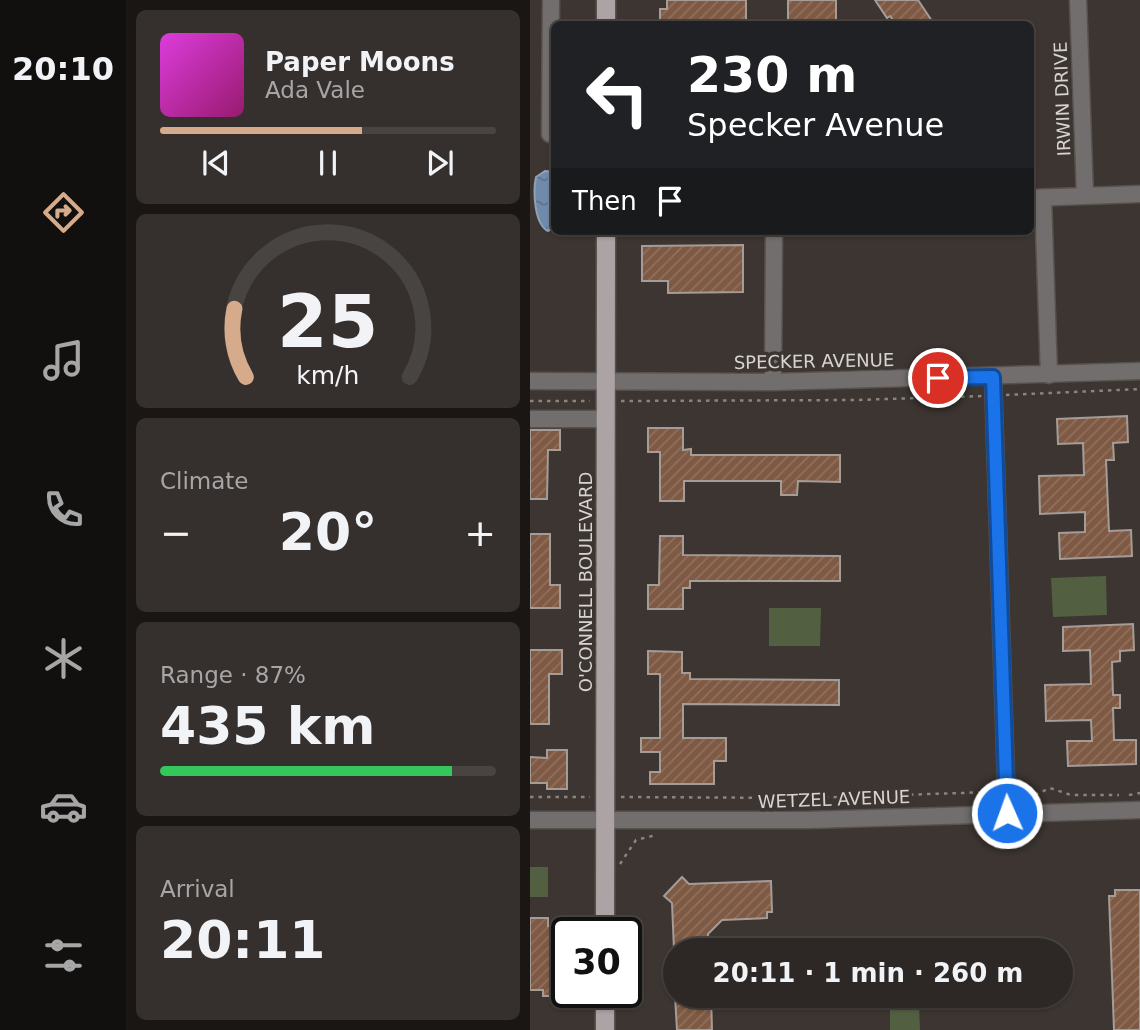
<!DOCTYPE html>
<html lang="en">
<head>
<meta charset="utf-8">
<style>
  :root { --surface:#2d2825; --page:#35302d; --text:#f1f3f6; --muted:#a7a6a7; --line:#484442; --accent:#d6ab8b }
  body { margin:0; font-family:"DejaVu Sans",sans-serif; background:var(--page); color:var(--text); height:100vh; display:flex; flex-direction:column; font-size:26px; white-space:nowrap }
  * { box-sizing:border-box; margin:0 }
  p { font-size:23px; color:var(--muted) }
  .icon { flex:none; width:38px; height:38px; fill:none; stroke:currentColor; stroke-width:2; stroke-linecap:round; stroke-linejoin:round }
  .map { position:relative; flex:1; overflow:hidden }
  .side { display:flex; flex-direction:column; gap:10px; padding:10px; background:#191614; width:404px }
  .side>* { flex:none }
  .hud { position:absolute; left:21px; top:21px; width:483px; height:214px; border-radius:10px; box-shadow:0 2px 5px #0004,0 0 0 2px var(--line); background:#202124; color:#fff; overflow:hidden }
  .speed { position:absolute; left:21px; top:917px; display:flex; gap:14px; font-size:35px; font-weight:700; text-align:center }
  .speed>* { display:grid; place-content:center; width:91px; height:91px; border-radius:50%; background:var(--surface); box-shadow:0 2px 5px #0004,0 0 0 2px var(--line); line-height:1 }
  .speed .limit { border:4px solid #111; border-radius:10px; background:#fff; color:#111 }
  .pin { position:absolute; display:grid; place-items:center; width:60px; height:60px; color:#fff; margin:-30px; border:4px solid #fff; border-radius:50%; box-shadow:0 2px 7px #0007 }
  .me { position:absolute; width:77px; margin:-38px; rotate:358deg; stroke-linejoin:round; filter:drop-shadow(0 0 5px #0008) }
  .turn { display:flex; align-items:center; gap:24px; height:147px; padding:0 21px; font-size:32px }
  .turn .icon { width:91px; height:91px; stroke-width:2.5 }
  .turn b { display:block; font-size:49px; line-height:60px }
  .then { display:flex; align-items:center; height:66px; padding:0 21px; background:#0003; gap:14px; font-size:26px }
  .big { font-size:52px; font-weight:700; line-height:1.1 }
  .side .widget { flex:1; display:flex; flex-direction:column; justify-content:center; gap:10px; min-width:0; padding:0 24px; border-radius:10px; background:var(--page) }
  .side .dial { align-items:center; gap:0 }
  .dial svg { height:182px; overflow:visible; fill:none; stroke:var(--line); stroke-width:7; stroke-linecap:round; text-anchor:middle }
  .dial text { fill:var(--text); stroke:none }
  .song { display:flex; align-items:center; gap:21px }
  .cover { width:84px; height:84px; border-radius:10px; background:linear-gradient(135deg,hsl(300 70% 55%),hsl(320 70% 35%)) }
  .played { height:7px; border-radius:4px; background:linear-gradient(90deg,var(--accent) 60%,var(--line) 60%) }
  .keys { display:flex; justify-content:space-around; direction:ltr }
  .heat { display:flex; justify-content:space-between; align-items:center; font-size:38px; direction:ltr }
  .charge { height:10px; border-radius:5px; background:linear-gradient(90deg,#34c759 87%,var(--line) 0) }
  .trip { position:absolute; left:133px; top:938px; width:410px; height:70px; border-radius:35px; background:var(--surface); box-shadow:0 2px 5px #0004,0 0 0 2px var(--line); font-weight:700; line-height:70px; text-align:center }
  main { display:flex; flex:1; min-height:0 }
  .dock { display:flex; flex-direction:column; width:126px; justify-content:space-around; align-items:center; background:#12100f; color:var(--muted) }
  .dock .icon { width:49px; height:49px }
  .dock .selected { color:var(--accent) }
  .dock b { font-size:32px; color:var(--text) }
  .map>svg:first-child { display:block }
  .pitch { fill:#526041 }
  .water { fill:url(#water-ripples); stroke:#8fa0b7; stroke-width:2 }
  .building { fill:url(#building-hatch); stroke:#a59c97; stroke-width:2 }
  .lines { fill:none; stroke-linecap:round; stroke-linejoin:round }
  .minor-casing { stroke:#58524e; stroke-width:19 }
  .major-casing { stroke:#58524e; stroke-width:21 }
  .path { stroke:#898480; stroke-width:2.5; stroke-dasharray:3.5 5; stroke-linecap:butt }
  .minor { stroke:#726e6e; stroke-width:16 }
  .major { stroke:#aca3a5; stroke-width:18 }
  .route-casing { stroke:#114b97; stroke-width:18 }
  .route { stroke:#1a73e8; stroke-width:12 }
  .labels { text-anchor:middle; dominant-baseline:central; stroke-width:7; stroke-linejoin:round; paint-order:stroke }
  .street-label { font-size:18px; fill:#d8d4d1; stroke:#3c3531 }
</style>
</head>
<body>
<main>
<nav class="dock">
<b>20:10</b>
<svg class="icon selected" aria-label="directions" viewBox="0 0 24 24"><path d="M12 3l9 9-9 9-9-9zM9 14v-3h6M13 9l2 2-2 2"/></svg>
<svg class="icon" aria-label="music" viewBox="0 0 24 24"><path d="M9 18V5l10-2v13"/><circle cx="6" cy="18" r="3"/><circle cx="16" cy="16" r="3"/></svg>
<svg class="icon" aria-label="phone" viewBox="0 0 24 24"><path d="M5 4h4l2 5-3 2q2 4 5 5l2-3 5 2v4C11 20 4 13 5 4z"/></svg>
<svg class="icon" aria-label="climate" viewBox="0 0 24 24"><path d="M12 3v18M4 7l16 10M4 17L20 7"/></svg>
<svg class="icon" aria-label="car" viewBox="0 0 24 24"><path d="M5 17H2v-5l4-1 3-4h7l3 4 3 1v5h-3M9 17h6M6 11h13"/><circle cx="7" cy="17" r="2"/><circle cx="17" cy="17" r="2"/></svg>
<svg class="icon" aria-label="filters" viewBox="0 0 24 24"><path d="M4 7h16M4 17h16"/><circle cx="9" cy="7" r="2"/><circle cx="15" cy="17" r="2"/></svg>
</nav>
<section class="side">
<div class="widget">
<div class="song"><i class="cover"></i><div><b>Paper Moons</b><p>Ada Vale</p></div></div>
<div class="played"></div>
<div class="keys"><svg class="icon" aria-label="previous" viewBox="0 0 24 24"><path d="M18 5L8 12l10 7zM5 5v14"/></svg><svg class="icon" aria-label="pause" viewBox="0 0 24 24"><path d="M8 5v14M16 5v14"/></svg><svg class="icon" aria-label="next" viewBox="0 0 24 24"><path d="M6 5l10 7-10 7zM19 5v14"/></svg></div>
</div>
<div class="widget dial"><svg viewBox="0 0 100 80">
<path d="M14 69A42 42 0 1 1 86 69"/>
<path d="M14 69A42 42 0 0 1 9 39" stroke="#d6ab8b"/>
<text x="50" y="56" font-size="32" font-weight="700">25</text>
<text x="50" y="72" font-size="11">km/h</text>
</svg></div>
<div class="widget"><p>Climate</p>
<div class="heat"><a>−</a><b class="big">20°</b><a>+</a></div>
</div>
<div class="widget"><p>Range · 87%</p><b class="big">435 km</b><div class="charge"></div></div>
<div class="widget"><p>Arrival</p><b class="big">20:11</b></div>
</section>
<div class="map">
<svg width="610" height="1030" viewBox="0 0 610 1030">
  <defs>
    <pattern id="water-ripples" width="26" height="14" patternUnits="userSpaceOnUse" patternTransform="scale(1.75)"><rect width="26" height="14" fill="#708aac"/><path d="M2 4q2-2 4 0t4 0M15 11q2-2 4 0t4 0" fill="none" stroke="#607086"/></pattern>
    <pattern id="building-hatch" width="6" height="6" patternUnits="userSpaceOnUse" patternTransform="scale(1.75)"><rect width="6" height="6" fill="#7e5943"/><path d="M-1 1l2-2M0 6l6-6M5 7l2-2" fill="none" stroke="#90705d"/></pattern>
  </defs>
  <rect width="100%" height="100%" fill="#3c3531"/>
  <path class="pitch" d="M576,576l1,39 -54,2 -2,-39z
    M239,608h52l-1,38h-51z
    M0,867h18v30h-18z
    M389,1005l1,25h-30v-24z"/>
  <path class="water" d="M15,171l9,1v56l-6,3c-14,-7 -15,-40 -12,-54z"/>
  <path class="building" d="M137,0h79v24h-86v-15h7z
    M258,0h48v24h-48z
    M345,0h43l16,24h-38l-6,-8 -3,2z
    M213,245v47l-75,1v-12h-26v-35z
    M597,416l1,26 -15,1 1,17h-8l3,71 22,-1 1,26 -72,3 -1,-26 26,-1v-20l-45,2 -1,-38 45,-1 -1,-32 -25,1 -1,-25z
    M118,428h35v22l8,-1v6h149v27l-42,-1 -1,14h-16v-14h-97v20h-24v-49h-12z
    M0,430h30v20h-12l-1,49h-17z
    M0,534h20v51h10v23h-30z
    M130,536h23v19l157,1v25h-150v7h-7v21h-35v-24h11z
    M603,624l1,26 -14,1v10l-8,1 1,33h7v13h-7l1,32h22v24l-68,2 -1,-25h25l-1,-21 -45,1 -1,-36 46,-1 -1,-34 -27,1v-24z
    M0,650h32v24h-13v50h-19z
    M118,651l34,1v21h8v6l149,1v25l-156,-1v34h43v23h-12v23h-64v-12h10v-20h-19v-14h19v-64h-12z
    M17,750h20v39h-20v-6h-17v-26l17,1z
    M152,877l7,7 82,-3 1,31h-5v6l-45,2 -14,14 1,16h-35l-2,-47 -8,-7z
    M585,890h25v140h-26l-5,-134h6z
    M0,918h18v8h18l-2,64h-6v6h-15v-6h-13z
    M145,996h36l1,34h-35z"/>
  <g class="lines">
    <defs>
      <path id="minor" d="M21,0l-1,134h4
        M548,0l7,196
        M500,198l110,-4
        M513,198l6,177
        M463,377l14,436
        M0,381l243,1 367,-11
        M243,382l1,-151
        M0,419h76
        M0,820h278l332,-10"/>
      <path id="major" d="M76,24v-24
        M75,933l1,-702
        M75,992v38"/>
    </defs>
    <use href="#minor" class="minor-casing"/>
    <use href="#major" class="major-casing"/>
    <path class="path" d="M476,395l134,-6
      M0,401h60
      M91,401l235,-1 126,-4
      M490,791l10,6 20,-9 21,7h48
      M599,795l11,-2
      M0,797h60
      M91,797l187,1 184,-6
      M90,864l16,-24 20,-5"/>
    <use href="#minor" class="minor"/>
    <use href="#major" class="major"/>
  </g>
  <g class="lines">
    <defs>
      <path id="route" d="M408,378l55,-1 14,436"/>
    </defs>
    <use href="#route" class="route-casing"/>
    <use href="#route" class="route"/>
  </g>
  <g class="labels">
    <g class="street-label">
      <text transform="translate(532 99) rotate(-92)">IRWIN DRIVE</text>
      <text transform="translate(284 361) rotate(-1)">SPECKER AVENUE</text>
      <text transform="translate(55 582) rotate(-90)">O'CONNELL BOULEVARD</text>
      <text transform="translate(304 799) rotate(-2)">WETZEL AVENUE</text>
    </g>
  </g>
</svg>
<div class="speed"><div class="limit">30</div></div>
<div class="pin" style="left:408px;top:378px;background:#d93025"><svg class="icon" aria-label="arrive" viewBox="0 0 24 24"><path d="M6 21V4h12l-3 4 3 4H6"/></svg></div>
<svg class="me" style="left:477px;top:813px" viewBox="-20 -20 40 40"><circle r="17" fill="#1a73e8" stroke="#fff" stroke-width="3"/><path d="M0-11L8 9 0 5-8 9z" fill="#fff"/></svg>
<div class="trip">20:11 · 1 min · 260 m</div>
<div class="hud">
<div class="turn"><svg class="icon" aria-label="left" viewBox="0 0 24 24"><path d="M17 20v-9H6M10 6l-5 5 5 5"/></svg><div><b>230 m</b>Specker Avenue</div></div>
<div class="then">Then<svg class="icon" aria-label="arrive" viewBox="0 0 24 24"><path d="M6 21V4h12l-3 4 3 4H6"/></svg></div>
</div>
</div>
</main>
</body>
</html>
